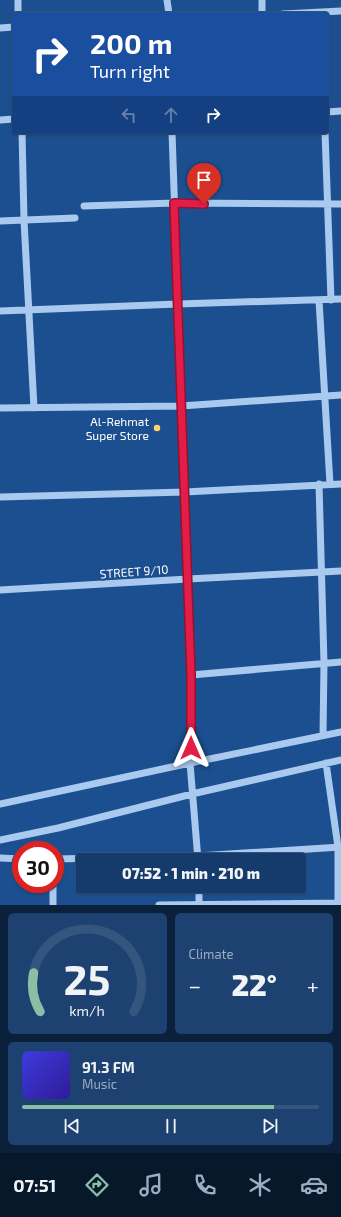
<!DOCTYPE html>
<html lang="en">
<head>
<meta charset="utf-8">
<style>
  :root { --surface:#143b6b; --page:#1d4271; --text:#f1f3f6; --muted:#9dadc1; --line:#33557e; --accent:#8abfa5 }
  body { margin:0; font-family:"Exo 2",sans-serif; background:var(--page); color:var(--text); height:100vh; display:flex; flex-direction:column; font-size:15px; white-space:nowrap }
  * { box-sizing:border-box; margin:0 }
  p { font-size:13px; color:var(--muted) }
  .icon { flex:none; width:22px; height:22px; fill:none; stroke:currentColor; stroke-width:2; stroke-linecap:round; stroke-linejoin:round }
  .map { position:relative; height:905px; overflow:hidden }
  .sheet { display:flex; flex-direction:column; gap:8px; padding:8px; background:#0b203b; flex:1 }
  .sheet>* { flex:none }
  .banner { position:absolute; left:12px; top:12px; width:317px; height:122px; border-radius:4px; box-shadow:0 1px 3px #0004,0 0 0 1px var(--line); background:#1a4fa0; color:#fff; overflow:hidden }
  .speed { position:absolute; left:12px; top:841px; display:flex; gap:8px; font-size:20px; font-weight:700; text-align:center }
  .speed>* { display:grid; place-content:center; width:52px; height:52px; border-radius:50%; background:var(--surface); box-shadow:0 1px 3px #0004,0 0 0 1px var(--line); line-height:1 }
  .speed .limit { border:6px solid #d22; background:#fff; color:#111 }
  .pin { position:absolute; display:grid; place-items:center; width:34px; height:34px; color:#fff; margin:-41px -17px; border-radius:50% 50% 50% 0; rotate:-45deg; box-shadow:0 0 4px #0007 }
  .pin .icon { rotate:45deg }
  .me { position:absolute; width:44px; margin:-22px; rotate:0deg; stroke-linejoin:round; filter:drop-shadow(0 0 3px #0008) }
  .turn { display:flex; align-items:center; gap:14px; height:84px; padding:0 12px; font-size:18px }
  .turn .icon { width:52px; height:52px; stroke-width:2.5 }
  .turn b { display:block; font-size:28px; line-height:34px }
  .lanes { display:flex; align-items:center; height:38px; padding:0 12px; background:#0003; justify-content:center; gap:20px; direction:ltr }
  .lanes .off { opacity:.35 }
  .big { font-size:30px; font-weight:800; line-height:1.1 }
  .sheet .card { flex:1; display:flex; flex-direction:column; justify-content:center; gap:6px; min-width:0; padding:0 14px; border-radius:6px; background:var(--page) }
  .sheet .dial { align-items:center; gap:0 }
  .dial svg { height:104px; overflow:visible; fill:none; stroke:var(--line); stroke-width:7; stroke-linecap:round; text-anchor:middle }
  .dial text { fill:var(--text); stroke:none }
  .song { display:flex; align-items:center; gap:12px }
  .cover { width:48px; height:48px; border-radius:6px; background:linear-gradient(135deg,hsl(240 70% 55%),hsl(250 70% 35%)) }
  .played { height:4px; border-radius:2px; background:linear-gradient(90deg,var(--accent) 85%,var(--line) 85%) }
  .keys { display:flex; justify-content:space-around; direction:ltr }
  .heat { display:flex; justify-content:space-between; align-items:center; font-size:22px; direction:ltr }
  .sheet .tiles { flex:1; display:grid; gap:8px; grid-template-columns:1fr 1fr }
  .card:last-child { grid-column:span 2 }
  .trip { position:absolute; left:76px; top:853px; width:230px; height:40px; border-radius:4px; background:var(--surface); box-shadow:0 1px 3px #0004,0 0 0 1px var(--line); font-weight:800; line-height:40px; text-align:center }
  .tabs { display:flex; height:64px; justify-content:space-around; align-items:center; background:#08182b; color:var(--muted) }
  .tabs .icon { width:28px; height:28px }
  .tabs .on { color:var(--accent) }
  .tabs b { font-size:18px; color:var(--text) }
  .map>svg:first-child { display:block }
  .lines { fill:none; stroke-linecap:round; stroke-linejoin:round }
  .minor { stroke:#a9c9ee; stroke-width:7 }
  .route-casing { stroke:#92132f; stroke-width:10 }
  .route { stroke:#e11d48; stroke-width:7 }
  .poi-dot { fill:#ffd166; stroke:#1b4f8f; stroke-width:1.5 }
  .labels { text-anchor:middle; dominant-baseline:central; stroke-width:4; stroke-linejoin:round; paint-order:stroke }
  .poi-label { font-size:12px; fill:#fff; stroke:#1b4f8f; text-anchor:end }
  .street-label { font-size:12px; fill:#fff; stroke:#1b4f8f }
</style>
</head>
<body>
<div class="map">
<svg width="341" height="905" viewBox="0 0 341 905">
  <rect width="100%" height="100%" fill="#1b4f8f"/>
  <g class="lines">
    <path class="minor" d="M18,0v14
      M167,0l2,14
      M262,0v14
      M283,14l58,-3
      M0,28l14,-1
      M327,112l14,-1
      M0,120l14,-1
      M22,132l2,88 10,188
      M172,132l19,543 -1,88 8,97
      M325,132l6,168
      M84,206l90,-3 167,1
      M0,221l75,-3
      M319,300l11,184
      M0,311l178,-7 163,-5
      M0,408l181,-2 160,-11
      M319,484l5,179 -1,72
      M0,497l185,-5 156,-8
      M0,590l188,-11 153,-8
      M191,675l150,-13
      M326,763l12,84v58
      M0,804l190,-41 151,-31
      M0,840l58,-12 134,-34 149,-34
      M0,858l21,1
      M55,859l143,-3 143,-9
      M53,884v21
      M199,886v19
      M159,905l182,-2"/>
  </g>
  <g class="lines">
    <defs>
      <path id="route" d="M191,748v-73l-17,-472 30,1"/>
    </defs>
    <use href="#route" class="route-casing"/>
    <use href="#route" class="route"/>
  </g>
  <circle class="poi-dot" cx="157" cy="428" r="4"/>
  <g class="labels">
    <g class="poi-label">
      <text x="149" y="421">Al-Rehmat<tspan x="149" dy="14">Super Store</tspan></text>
    </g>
    <g class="street-label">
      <text transform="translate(134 571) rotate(-4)">STREET 9/10</text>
    </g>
  </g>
</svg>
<div class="speed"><div class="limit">30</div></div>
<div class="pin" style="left:204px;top:204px;background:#d93025"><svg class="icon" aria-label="arrive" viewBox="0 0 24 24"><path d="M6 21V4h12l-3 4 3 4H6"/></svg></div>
<svg class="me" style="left:191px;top:748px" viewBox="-20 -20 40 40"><path d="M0-17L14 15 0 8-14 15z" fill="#e11d48" stroke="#fff" stroke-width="4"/></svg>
<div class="trip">07:52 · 1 min · 210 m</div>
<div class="banner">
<div class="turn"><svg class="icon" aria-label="right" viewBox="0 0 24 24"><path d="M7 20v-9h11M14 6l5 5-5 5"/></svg><div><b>200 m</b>Turn right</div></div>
<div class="lanes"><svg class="icon off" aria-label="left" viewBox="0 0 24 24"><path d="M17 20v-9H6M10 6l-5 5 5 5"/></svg><svg class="icon off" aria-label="ahead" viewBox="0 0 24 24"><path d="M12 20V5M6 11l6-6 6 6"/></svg><svg class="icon" aria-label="right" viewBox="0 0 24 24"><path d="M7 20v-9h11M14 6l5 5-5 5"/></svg></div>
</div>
</div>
<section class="sheet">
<div class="tiles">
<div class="card dial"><svg viewBox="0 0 100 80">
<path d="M14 69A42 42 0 1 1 86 69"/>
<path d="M14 69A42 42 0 0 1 9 39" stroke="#8abfa5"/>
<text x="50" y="56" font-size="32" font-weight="700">25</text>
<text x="50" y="72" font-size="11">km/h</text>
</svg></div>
<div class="card"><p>Climate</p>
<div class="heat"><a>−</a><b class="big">22°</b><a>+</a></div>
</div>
<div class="card">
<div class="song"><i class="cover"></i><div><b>91.3 FM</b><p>Music</p></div></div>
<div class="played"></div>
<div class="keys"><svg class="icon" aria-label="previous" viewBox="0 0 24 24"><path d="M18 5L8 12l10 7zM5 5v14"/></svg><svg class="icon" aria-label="pause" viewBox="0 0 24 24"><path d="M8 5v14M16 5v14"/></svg><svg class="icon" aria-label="next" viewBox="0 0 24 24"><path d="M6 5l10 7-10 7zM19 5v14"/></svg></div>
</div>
</div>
</section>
<nav class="tabs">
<b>07:51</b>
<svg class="icon on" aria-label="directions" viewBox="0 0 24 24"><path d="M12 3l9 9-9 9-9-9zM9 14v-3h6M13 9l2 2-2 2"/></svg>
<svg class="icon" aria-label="music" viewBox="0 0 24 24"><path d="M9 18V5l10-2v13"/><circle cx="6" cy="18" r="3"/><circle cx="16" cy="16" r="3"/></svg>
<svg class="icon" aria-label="phone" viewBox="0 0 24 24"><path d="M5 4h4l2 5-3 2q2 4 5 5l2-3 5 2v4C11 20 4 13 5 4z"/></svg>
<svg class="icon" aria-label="climate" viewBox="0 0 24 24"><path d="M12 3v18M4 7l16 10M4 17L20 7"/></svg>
<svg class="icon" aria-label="car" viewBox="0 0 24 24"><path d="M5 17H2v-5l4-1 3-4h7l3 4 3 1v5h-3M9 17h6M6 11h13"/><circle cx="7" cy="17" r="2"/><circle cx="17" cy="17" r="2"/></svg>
</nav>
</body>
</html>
